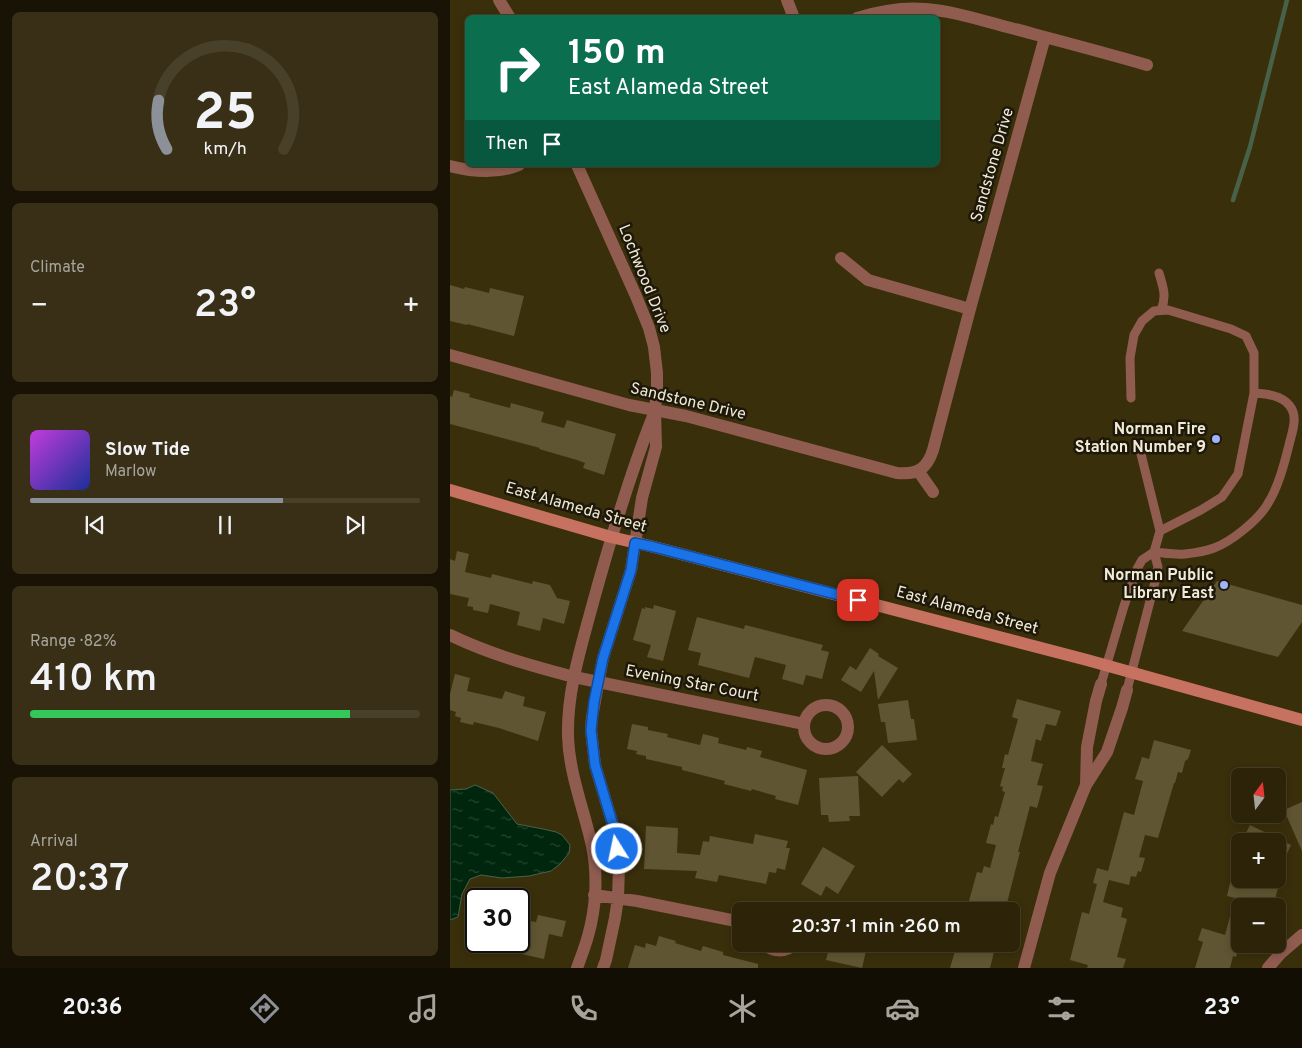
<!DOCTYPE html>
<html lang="en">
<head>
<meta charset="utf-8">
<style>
  :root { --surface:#2c2308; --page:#382f16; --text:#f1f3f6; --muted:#a6a49c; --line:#484029; --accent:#8c9099 }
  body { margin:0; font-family:Overpass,sans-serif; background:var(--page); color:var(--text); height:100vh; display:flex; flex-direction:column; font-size:19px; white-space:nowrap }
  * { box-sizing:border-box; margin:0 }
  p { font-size:16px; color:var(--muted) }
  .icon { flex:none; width:28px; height:28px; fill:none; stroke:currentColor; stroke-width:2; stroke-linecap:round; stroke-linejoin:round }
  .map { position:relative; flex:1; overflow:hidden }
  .side { display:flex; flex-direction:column; gap:12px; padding:12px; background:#181304; width:450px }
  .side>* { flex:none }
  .guide { position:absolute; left:15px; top:15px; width:475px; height:152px; border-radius:8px; box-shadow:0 2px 8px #0003,0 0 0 1px var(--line); background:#0b6e4f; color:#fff; overflow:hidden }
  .needle { width:32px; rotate:15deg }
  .tools { position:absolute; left:781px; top:768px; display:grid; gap:10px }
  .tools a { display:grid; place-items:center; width:55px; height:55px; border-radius:8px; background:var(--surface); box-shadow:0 2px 8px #0003,0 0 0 1px var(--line); font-size:25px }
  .speed { position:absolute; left:15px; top:888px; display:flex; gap:10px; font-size:25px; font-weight:700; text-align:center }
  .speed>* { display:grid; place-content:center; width:65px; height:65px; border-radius:50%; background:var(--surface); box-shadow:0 2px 8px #0003,0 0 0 1px var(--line); line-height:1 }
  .speed .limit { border:2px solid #111; border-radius:8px; background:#fff; color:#111 }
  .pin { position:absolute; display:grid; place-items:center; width:42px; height:42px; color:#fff; margin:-21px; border-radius:10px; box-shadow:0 2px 8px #0006 }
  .me { position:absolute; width:55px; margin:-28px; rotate:350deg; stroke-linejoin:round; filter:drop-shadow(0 0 4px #0008) }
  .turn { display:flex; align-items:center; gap:18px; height:105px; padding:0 20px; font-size:22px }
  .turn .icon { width:65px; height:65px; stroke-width:2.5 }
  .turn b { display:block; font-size:35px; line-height:42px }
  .then { display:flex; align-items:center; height:48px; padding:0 20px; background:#0003; gap:10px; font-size:19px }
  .big { font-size:38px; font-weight:600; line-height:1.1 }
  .side .card { flex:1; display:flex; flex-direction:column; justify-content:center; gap:8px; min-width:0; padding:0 18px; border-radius:8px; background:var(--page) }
  .side .dial { align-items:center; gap:0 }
  .dial svg { height:130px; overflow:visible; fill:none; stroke:var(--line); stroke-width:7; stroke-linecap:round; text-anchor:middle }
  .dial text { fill:var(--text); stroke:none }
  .song { display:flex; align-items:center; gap:15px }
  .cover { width:60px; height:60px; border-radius:8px; background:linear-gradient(135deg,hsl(290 70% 55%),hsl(230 70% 35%)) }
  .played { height:5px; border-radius:2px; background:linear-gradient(90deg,var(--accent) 65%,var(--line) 65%) }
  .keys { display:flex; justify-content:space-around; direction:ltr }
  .heat { display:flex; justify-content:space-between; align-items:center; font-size:28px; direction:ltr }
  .charge { height:8px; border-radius:4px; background:linear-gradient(90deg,#34c759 82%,var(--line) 0) }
  .trip { position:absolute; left:282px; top:902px; width:288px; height:50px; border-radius:8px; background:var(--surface); box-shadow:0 2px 8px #0003,0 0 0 1px var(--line); font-weight:600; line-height:50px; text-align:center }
  .tabs { display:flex; height:80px; justify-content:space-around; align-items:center; background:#120e03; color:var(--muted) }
  .tabs .icon { width:35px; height:35px }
  .tabs .active { color:var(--accent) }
  .tabs b { font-size:22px; color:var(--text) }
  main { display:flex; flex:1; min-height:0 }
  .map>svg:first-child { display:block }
  .water { fill:url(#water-ripples); stroke:#48624a }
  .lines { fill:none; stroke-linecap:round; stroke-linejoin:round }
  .stream { stroke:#48624a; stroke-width:4.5 }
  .building { fill:#605532 }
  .lane { stroke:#915c50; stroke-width:9 }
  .street { stroke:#915c50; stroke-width:12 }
  .secondary { stroke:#c77260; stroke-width:12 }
  .route-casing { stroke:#114b97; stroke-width:12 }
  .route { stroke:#1a73e8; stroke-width:9 }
  .poi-dot { fill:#a0b3fd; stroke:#1d1809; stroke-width:2 }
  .labels { text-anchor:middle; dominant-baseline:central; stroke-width:5; stroke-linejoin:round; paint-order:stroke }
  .street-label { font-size:16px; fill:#f0ead6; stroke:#1d1809 }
  .poi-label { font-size:16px; font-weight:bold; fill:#f0ead6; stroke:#1d1809; text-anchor:end }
</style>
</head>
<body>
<main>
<section class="side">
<div class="card dial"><svg viewBox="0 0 100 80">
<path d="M14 69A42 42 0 1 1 86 69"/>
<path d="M14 69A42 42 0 0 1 9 39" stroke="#8c9099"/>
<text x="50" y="56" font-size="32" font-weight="700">25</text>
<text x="50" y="72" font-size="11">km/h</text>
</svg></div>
<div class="card"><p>Climate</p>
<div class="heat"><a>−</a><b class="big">23°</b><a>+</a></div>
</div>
<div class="card">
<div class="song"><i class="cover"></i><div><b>Slow Tide</b><p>Marlow</p></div></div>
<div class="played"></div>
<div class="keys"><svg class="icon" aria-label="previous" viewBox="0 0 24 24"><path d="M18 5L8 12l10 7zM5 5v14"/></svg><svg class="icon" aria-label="pause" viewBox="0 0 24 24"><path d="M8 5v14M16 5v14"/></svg><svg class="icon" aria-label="next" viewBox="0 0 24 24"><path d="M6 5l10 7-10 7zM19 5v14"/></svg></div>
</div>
<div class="card"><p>Range · 82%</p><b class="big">410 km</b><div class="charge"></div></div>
<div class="card"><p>Arrival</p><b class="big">20:37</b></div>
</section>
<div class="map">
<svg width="852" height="968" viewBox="0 0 852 968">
  <defs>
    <pattern id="water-ripples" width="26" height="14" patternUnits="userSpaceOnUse" patternTransform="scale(1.25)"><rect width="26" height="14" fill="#00270e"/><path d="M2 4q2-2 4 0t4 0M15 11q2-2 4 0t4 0" fill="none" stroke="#264630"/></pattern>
  </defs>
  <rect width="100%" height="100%" fill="#3a2f0b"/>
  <path class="water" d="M25,785l18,8 24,31 26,5 13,3 6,3 8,10 -1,8 -9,11 -9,7 -22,5 -27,2 -21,-3 -11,4 -8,15 -4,23 -8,3v-130l16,-1z"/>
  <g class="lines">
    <path class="stream" d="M783,200l17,-53 37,-147"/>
  </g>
  <path class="building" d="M0,285l14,4 1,-2 24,6 1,-5 34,8 -10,40 -47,-12v1l-17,-4z
    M4,390l16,4 -1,3 41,11 1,-5 33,9 -3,10 23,6 3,-8 49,14 -12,41 -21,-7 2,-5 -8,-3 -38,-11 1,-1 -90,-24v-28l2,1z
    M7,551l12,3 -4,18 26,6 1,-4 40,10 1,-3 17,4 7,13 13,3 -6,23 -21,-6 -3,13 -23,-6 3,-13 -30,-8 -2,9 -15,-3v-3l-6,-1 2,-8 -19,-4v-35l5,2z
    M767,581l85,24v17l-24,35 -96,-26z
    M204,605l22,6 -13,50 -16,-4 4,-12 -18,-5 9,-32 3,1v-2l8,2z
    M247,617l47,12 1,-4 78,20 -2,5 8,2 -7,27 -16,-4 -3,10 -21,-6 4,-14 -31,-8 -6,21 -51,-13 3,-12 -13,-3z
    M420,648l9,6 -1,2 20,12 -20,32 -4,-29 -13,21 -20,-12 9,-14 6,4z
    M5,674l15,4 -3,13 35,8 3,-8 20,6 -2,9 23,6 -8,29 -39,-13 -25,-6 -1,3 -13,-3 1,-4 -6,-2 1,-4 -6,-2v-16z
    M567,699l44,12 -5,15 -10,-2 -5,17 -5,-2 -5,22 12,3 -6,21 6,1 -6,22 -7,-2 -12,46h2l-15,59 -36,-10 8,-29 5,1 2,-7 6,2 6,-23 -10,-2 5,-19 2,1 2,-9 3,1 7,-25 -3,-1 1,-4 -3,-1 5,-18h-3l3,-14 3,1 10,-36 -6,-2z
    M458,700l3,19h3l3,21 -29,3 -3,-21h-4l-3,-18z
    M182,724l16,3v3l20,4 -1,3 33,8 3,-11 16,4 -1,5 28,7 1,-3 15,4 -2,6 47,13 -9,35 -23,-6 1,-3 -24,-7 -1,2 -27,-7 1,-3 -43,-11v-3l-36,-8v-3l-10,-2 1,-3 -10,-2z
    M704,740l37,10 -3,9 -3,2 -3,12 -4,-1 -3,11h-1l-16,55 -13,-3 -6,22 6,1 -4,14 -3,-1 -2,6 -5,-1 -2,9 -20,-5 -6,22 20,6 -2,9 6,2 -10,38 9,2 -3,9h-36l1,-3 -18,-5 12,-48 7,2 8,-30 -4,-1 4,-15 11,3 16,-59 10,3 9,-34 -8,-2 7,-22 7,2z
    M432,745l30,29 -9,9 -4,-4 -17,18 -26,-25z
    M408,776l2,40h-11l1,5 -21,1 -1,-7h-7l-2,-37z
    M852,802v49l-18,-41z
    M800,825l41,20 -13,28v-32h-36z
    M196,826l32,2 -1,25 23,2 3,-14 6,1 1,-6 43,8 2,-10 33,7 -2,7h4l-5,22 -8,-2 -1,5 -7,-1 -3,12 -47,-9 -2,7 -22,-4 2,-7 -53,-2z
    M373,847l32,19 -17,28 -12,-8 -5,10 -20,-12z
    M782,875l8,2v2h5l33,9 -5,18h-33v38l-4,13 -3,-1 -3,12h-35l8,-26 -5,-2 4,-12 23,7 10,-37 -8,-2z
    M88,915l28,6 -4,16 -13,-3 -5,25 -36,-8 2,-10h9v-22l17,3z
    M209,936l17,5 -1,2 26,8 2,-5 20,6v3l35,9v4h-130l7,-23 10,3 1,-5 10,3z
    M380,944h35l-2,7h3l-4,17 -36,-8z
    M507,944h39l-6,24h-40z"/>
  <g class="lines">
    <path class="lane" d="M709,273c4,14 8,23 2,37
      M681,398l-1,-40 4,-23 8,-14 12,-10 14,-1 63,19 15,7 8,17v40l-16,81 -16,23 -21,13 -41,21
      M689,446l21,85 -6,21c10,1 21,3 31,2 9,-1 21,-3 29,-6 17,-6 44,-28 53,-43 11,-17 17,-40 22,-60 3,-13 10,-29 0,-40 -8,-10 -23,-11 -35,-12
      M651,684l23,-78 13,-37 5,-9 12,-8 4,15 -2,11 -29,112"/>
    <path class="street" d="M49,0l11,18
      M337,0l7,18
      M407,18c23,-7 45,-11 68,-9 29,2 58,12 86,19 45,12 91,24 136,37
      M127,165l59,131 13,32 5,19 3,26v17l-2,20 1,37 -14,51 -11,72 -28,88 -11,59 -1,13 4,35 20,67 4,34 -1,32 -3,20 -9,42 -3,8
      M0,166c23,6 47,8 69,-1
      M391,258l27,22 102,29
      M0,355l179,50 57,11 211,57c20,2 30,-4 36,-23l37,-141 75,-272
      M469,470l2,5 12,17
      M0,635c39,19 82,31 124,42l230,47
      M651,684l-5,17 -9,46 -1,38 21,-33 15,-44 5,-18
      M354 727a22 22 0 1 1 44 0a22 22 0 1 1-44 0Z
      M144,895l43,6 104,21
      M317,911c8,-5 17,-4 25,0
      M314,944c9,8 21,9 31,0
      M127,968c4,-11 8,-21 11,-32 8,-28 10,-61 4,-90 -8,-36 -23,-73 -24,-110 -1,-44 12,-85 23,-126 18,-66 37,-131 62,-194
      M574,968l26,-95 36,-88
      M818,968l12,-14 22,-19"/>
    <path class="secondary" d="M0,490l161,47 43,10 433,113 215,60"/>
  </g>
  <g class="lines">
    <defs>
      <path id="route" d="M167,849l-2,-17 -20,-67 -4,-35 3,-28 9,-44 28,-88 4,-27 19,4 204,53"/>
    </defs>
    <use href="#route" class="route-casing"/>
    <use href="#route" class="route"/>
  </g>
  <g class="poi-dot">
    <circle cx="766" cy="439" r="5"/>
    <circle cx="774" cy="585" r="5"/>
  </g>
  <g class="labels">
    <g class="street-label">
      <text transform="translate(543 165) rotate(-74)">Sandstone Drive</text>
      <text transform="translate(194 279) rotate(68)">Lochwood Drive</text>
      <text transform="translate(238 402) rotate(13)">Sandstone Drive</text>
      <text transform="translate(126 508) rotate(16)">East Alameda Street</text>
      <text transform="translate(517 611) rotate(15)">East Alameda Street</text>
      <text transform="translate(242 684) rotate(11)">Evening Star Court</text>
    </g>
    <g class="poi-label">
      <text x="756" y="430">Norman Fire<tspan x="756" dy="18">Station Number 9</tspan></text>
      <text x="764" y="576">Norman Public<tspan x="764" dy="18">Library East</tspan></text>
    </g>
  </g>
</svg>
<div class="tools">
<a><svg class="needle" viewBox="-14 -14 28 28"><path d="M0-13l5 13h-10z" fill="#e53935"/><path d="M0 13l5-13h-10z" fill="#a6a49c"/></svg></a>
<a>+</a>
<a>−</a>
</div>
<div class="speed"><div class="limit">30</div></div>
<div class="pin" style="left:408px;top:600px;background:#d93025"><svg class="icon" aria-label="arrive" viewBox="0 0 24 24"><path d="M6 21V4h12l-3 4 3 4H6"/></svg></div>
<svg class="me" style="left:167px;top:849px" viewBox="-20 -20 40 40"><circle r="17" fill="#1a73e8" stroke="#fff" stroke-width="3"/><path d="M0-11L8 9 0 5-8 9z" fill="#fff"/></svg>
<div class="trip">20:37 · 1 min · 260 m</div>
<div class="guide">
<div class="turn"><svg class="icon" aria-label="right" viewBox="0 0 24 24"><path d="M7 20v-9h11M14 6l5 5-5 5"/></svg><div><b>150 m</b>East Alameda Street</div></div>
<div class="then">Then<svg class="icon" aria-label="arrive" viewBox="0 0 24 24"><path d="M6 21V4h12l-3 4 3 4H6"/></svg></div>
</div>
</div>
</main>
<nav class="tabs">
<b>20:36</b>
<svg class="icon active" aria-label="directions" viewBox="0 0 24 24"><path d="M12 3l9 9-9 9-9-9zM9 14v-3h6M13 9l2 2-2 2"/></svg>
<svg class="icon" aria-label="music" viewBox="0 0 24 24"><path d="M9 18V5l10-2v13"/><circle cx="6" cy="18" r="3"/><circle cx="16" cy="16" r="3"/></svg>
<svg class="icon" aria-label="phone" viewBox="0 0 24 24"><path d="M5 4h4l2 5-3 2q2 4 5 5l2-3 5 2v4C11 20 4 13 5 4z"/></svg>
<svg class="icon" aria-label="climate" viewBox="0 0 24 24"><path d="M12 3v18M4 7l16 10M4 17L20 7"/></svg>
<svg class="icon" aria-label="car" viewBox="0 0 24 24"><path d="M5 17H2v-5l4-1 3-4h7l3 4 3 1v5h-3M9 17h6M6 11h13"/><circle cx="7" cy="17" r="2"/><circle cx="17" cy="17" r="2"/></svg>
<svg class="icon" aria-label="filters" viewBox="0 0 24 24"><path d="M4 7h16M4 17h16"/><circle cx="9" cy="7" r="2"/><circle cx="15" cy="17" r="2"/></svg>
<b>23°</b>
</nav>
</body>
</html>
